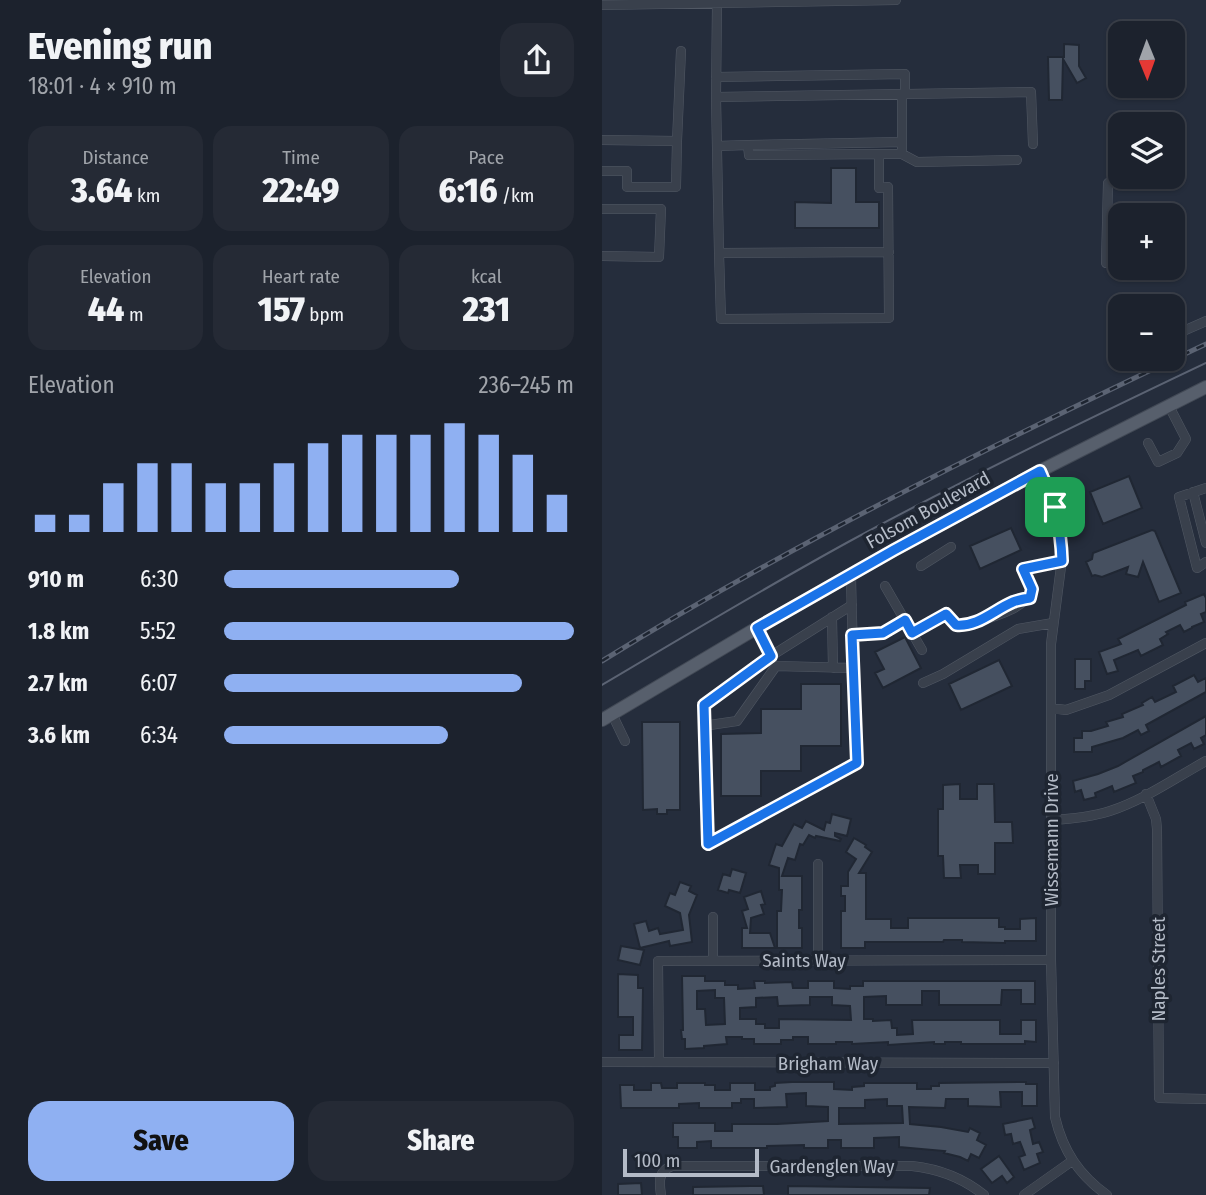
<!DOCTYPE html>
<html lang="en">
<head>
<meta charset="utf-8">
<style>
	:root { --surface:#1c222d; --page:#252a35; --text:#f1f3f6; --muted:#a0a4aa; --line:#3a3f49; --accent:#8fb0f2 }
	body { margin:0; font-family:"Fira Sans Condensed",sans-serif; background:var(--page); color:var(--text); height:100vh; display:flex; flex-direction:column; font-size:26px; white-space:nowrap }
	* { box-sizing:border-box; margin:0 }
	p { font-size:23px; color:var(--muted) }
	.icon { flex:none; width:38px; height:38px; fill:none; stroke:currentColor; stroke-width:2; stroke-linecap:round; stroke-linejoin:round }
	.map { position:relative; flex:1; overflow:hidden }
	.panel { display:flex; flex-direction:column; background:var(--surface); width:602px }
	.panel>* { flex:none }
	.needle { width:46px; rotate:179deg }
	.tools { position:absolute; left:506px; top:21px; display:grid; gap:14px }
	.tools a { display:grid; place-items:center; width:77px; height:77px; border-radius:14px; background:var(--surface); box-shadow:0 2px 5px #0004,0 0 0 2px var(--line); font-size:35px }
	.scale { position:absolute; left:21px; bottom:18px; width:136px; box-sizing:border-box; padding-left:7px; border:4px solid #b4bbc7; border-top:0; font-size:19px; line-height:24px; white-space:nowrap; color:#b4bbc7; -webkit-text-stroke:5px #1e2531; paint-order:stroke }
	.pin { position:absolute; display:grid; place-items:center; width:60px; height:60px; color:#fff; margin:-30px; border-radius:14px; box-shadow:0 4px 10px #0006 }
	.round { display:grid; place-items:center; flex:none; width:74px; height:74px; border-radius:21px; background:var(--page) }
	.overview { display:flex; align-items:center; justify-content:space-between; height:119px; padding:0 28px }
	h1 { font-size:38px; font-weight:800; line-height:52px }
	.figures { display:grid; grid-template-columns:repeat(3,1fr); gap:10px; height:119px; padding:7px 28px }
	.figures div { display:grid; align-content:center; border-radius:18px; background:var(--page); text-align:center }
	.figures b { font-size:35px; font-weight:800 }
	.figures small { font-size:19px; font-weight:400 }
	.figures p { font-size:19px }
	.chart { height:196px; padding:14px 28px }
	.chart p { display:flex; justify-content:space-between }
	.chart svg { width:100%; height:126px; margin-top:7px; stroke:var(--accent); stroke-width:6 }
	.action { display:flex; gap:14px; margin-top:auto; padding:14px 28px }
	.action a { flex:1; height:80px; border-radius:21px; background:var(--accent); color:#111; font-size:28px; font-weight:800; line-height:80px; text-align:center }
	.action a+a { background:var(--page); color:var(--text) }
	ul { padding:0 28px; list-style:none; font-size:23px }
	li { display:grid; grid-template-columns:112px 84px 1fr; align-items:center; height:52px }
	li i { height:18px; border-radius:9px; background:var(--accent) }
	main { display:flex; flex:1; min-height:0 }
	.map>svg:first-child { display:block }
	.building { fill:#465060; stroke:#202733; stroke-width:2; fill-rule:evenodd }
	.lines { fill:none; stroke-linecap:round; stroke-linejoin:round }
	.minor-casing { stroke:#515864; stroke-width:10 }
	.major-casing { stroke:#424955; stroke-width:14 }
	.minor { stroke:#39404c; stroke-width:9 }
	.major { stroke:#575f6c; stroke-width:12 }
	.tram { stroke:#5b6373; stroke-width:2 }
	.rail-casing { stroke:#5b6373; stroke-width:5 }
	.rail { stroke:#1e2531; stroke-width:2.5; stroke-dasharray:8; stroke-linecap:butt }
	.route-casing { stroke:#fff; stroke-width:14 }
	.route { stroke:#1a73e8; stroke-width:9 }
	.labels { text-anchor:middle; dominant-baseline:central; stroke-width:7; stroke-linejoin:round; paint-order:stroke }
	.street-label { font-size:19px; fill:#b4bbc7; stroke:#1e2531 }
</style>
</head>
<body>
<main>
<section class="panel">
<div class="overview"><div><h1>Evening run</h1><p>18:01 · 4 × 910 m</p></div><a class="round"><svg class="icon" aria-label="share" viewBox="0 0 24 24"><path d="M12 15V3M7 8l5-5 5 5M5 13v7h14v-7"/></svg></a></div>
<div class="figures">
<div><p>Distance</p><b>3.64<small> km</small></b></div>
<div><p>Time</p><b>22:49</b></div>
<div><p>Pace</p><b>6:16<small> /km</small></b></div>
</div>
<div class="figures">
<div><p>Elevation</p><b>44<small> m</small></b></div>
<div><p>Heart rate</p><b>157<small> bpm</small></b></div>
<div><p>kcal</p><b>231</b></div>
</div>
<div class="chart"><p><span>Elevation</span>236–245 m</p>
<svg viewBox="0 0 160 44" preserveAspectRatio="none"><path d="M5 44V38M15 44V38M25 44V27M35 44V20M45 44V20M55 44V27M65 44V27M75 44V20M85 44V13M95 44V10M105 44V10M115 44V10M125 44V6M135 44V10M145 44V17M155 44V31"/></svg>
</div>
<ul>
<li><b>910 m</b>6:30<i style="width:67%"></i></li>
<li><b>1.8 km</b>5:52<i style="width:100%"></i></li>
<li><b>2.7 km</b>6:07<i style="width:85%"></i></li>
<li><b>3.6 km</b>6:34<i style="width:64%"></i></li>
</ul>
<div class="action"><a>Save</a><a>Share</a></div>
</section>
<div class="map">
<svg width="604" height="1195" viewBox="0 0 604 1195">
	<rect width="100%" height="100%" fill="#252d3c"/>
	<!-- building -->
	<path class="building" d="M462,44L477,45V66L484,78L475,83L461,59L460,100H447L446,57H462Z
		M229,168H254V202H277V228H193V202L229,203Z
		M527,476L540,508L501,524L488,492Z
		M409,528L419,550L378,569L368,546Z
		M550,530L553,531L579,593L557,602L541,562L536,577L524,574L526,567L500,577L493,575L490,576L484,562L490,559L491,553Z
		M602,594L604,598V612L599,614L602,622L590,627V628L582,632L578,625L564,632L566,634L558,639L561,645L539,656L536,650L512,660L516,671L505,674L497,652L519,644L516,639L584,605L583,602Z
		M303,637L319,668L281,688L273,673L282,669L273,652Z
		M473,659H489V681H483V689H473Z
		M397,660L410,686L359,710L347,684Z
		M592,675L596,682L604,678V692L544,725L547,731L539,735L536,730L521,738L490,747V752H472V738H480V731H489L506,726L504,722L521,717L520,714L541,705L540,703L550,697L553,702L574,692L571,686Z
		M199,684H239V746H199V771H159V796H119V734L159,733V709H199Z
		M604,716V735L599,738L602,744L592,749L589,743L576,750L579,756L559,767L557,762L541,770V772L531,776L534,783L512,792L510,786L493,793L494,797L482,800L479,790L473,792L471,781L496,774L516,766Z
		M40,722H78V810H65V814H55V809L41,810Z
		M358,784V799H375V784H392L393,822H410L411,843H393V874H376V865H358L359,878H342L341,856H336V809H341V785Z
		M230,814L249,819L245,836L233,833V836L239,839L238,841L214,836L213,838L207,835L201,845L198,844L193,860L186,858L180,876H200V910H197V928H200V948H175V911H179L180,890H177V868L167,865L174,844L180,846L192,824L200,828L204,821L222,830L224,822L228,823Z
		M252,838L264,845L263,847L270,852L257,873H264V919H289V928H306V918H397V927H403V929H418V919L434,918V941H403V943L360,942V940H342L341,942H263V948H239V911H243V896H239V886H246V872L254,859L244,852Z
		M130,869L144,873L138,893L127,890L126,893L116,890L121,874L128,876Z
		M78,882L89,886L87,891L95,895L87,915L90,942L68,946L67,941L38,948L32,924L44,921L47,931L56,928L58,934L81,930L78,913L63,906L68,893L73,895Z
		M159,891L163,904L159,905L162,914L149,918L148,933H168L173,948H140V928H145L140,911L146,909L142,897Z
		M19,946L42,950L38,965L16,960Z
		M16,974L36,975V988H41L40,1050H17V1035H31V1017H16Z
		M80,976H103V981H123V985H136V989L153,988L152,981H163V983L190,982L191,988H206V981H232V988L248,989V986H261V981H433V1004H419V990H400L399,1005H337V991H320V1005H284V996L262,997V1019H271V1021L289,1020L290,1028H295V1035L311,1034L310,1020H398V1034H419V1020H434V1042L423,1041V1044H359V1042H343V1044H332V1042L286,1045V1042L250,1044V1042H234V1044H206V1037H191V1040H179V1044H152V1039H140V1037H124L125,1044L102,1046V1048L83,1049V1039H80L79,1030H81ZM113,990V998H122L123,1024L104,1025L103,1009H95V991ZM175,997L176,1006L208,1005V997H230V1005L248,1006L249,1020L177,1019V1028H163V1024H154V1019H138V1008L154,1007V998Z
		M190,1082H232V1089L250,1090V1087L262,1086V1083H315V1089H329V1086H337V1083L424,1082V1084H435V1106H420V1092H398L399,1107L366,1106V1099H344L343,1108L307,1107L308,1124L339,1127L366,1132L368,1128L378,1133L375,1140L384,1145L377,1158L369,1154L366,1161L358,1157L342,1153L343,1151L297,1147V1137L272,1138V1148H239V1140H226V1148H202V1145L165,1146V1148H109V1141L95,1142V1148H76V1137H71V1123H113V1131H130V1124H175L226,1121V1107L204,1106V1093L184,1094L185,1107L152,1108V1099H139V1103H130V1108H97V1103L77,1104V1108H19L18,1085H32V1090H49V1083H59L60,1088H75V1083H103V1085H113V1090H128V1083H153V1090H168V1087L173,1086V1083ZM285,1099V1106H300L301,1123L237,1124V1108H263V1100Z
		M430,1118L433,1128L428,1130L431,1144L437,1142L441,1152L435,1154L438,1163L422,1170L417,1157L423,1155L418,1142L411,1144L409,1134L403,1135L401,1124Z
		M397,1156L412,1177L405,1183L400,1176L390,1183L379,1169Z
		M39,1183L40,1195H16V1184Z
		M149,1186H161L162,1195H91V1187Z
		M186,1186L328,1188L327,1195H186Z"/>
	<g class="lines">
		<defs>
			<path id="minor" d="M115,4L114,97L117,253L287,252
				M0,5L294,0
				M114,77L303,74V94
				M114,97L429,92L431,144
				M0,140L75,141L79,51
				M146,145L300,142
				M115,146L146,145L147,155L277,154
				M300,154L315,162L415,160
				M0,171H25V187H74L75,141
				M0,209H59L57,257L0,256
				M117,253L119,319L287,318L286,187L277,188V154H300V94
				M504,263L506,183
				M570,336L604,321
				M546,443L556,462L575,453L584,439L567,406
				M438,471L453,507L456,520L460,559L449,644V960L453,1117C461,1151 477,1175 505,1195
				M604,488L577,497L595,568L604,562
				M591,492L604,543
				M319,566L349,547
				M249,575C250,637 253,700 255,763L106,844L102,705L169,656L250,605
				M283,586L320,650
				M230,617L231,668
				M155,628L170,659
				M310,633L344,614L354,625L362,626C382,619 424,611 430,589L421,569L460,560
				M250,635L281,633L303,620
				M321,683L341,674L416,629L451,623
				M449,708L464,710L507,695L604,643
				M10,714L23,741
				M101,726L135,721L174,666L252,668
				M544,794L554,819L555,829L557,1098L604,1099
				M449,820C469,819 489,817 508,811C542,800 573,778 604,761
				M111,917V960
				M216,960V864
				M0,1062L452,1063
				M57,1062L56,961L449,960
				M59,1195C57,1182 56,1171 70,1166H310C338,1169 361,1178 382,1195
				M422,1195L470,1161"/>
			<path id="major" d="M0,720L148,632L292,550L438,471L604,387"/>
		</defs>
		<!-- minor casing -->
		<use href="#minor" class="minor-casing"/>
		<!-- major casing -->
		<use href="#major" class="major-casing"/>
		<!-- minor -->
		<use href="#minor" class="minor"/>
		<!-- major -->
		<use href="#major" class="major"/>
		<!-- tram -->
		<path class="tram" d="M0,685C82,636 164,587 248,541C364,478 484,420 604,363"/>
		<defs>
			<path id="rail" d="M0,661C194,541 399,441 604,344"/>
		</defs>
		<!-- rail casing -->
		<use href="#rail" class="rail-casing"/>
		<!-- rail -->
		<use href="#rail" class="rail"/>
	</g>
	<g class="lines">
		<defs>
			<path id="route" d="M438,471C452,502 459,526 460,561L421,569L430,589L428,598C422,599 416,600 411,602C392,610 376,627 354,625L344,614L310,633L303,620L281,633L250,635L255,763L106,844L102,705L169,656L155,628L292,550Z"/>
		</defs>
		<!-- route casing -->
		<use href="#route" class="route-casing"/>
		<!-- route -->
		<use href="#route" class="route"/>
	</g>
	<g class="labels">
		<!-- street labels -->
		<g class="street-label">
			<text transform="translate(326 510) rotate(-29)">Folsom Boulevard</text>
			<text transform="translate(449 840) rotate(-90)">Wissemann Drive</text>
			<text x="202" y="960">Saints Way</text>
			<text transform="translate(556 969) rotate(-90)">Naples Street</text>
			<text x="226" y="1063">Brigham Way</text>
			<text x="230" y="1166">Gardenglen Way</text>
		</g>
	</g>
</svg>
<div class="tools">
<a><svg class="needle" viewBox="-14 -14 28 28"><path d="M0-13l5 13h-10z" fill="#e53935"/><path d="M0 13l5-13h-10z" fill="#a0a4aa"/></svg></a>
<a><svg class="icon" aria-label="layers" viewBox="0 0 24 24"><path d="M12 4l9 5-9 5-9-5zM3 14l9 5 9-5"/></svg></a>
<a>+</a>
<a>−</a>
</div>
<div class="scale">100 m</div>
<div class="pin" style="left:453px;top:507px;background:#1e9e55"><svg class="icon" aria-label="arrive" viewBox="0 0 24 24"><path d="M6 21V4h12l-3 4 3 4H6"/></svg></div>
</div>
</main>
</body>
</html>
